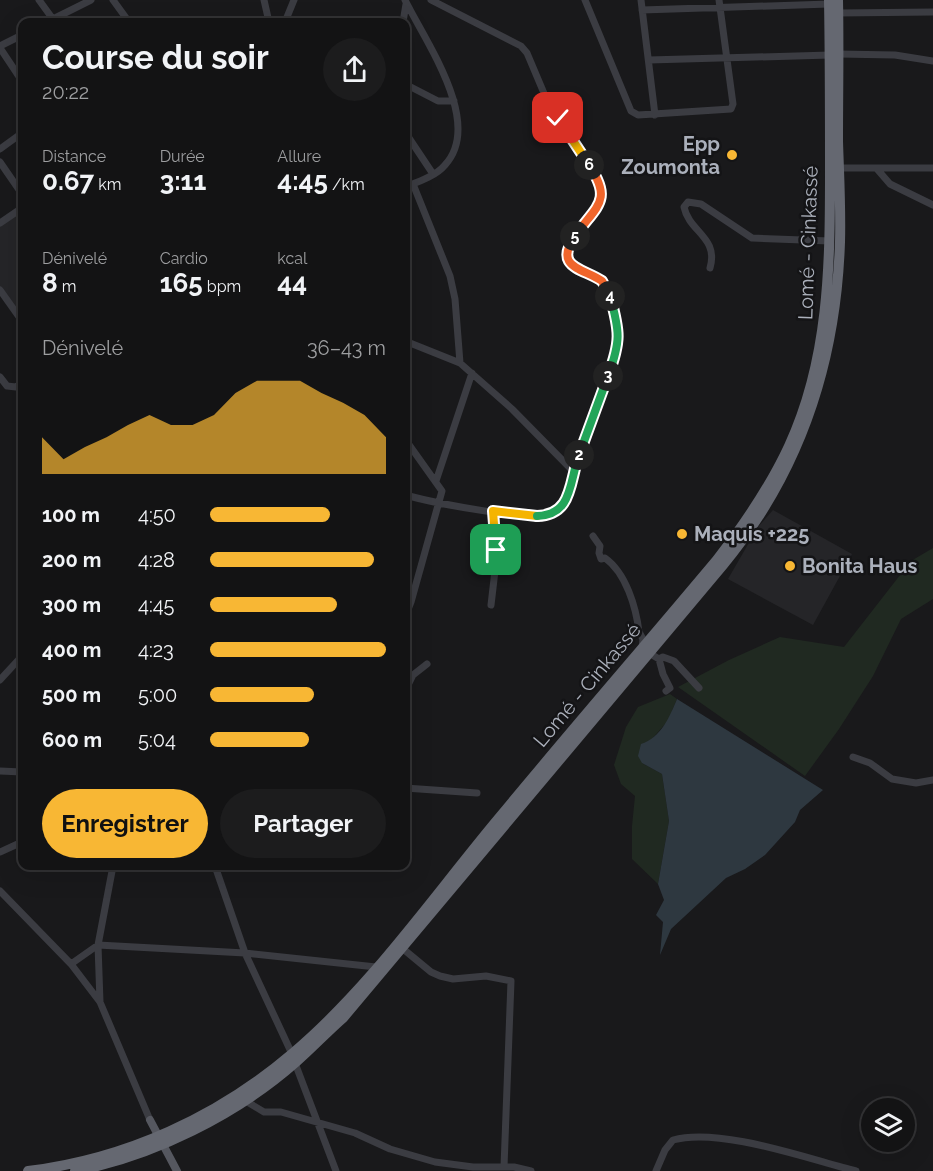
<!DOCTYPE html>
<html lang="fr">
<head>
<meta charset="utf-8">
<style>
	:root { --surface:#131314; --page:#1c1c1d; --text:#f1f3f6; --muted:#9d9ea0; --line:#323234; --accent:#f8b734 }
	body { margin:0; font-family:Raleway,sans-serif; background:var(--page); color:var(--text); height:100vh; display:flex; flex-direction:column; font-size:22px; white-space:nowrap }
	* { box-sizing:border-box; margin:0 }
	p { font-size:20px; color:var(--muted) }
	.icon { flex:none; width:33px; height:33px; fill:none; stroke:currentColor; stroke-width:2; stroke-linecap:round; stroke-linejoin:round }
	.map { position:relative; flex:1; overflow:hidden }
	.sheet { position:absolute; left:18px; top:18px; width:392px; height:852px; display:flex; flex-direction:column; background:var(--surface); border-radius:12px; box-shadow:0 6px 24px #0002,0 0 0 2px var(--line) }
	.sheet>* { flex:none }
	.buttons { position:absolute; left:861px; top:1098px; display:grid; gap:12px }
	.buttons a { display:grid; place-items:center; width:54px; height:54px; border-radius:50%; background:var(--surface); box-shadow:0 6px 24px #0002,0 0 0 2px var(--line); font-size:30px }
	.pin { position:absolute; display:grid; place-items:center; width:51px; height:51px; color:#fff; margin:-26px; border-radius:12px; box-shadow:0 3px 9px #0006 }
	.km { position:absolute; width:30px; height:30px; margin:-15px; border-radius:50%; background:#222; color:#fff; font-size:16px; line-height:30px; text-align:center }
	.round { display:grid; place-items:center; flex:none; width:63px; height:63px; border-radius:32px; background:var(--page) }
	.overview { display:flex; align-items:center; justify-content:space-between; height:102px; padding:0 24px }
	h1 { font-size:33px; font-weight:700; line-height:45px }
	.figures { display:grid; grid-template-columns:repeat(3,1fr); gap:9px; height:102px; padding:6px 24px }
	.figures div { display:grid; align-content:center }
	.figures b { font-size:26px; font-weight:700 }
	.figures small { font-size:16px; font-weight:400 }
	.figures p { font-size:16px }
	.chart { height:168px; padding:12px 24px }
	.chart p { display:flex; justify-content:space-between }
	.chart svg { width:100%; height:108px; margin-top:6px; fill:var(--accent); opacity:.7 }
	.primary-button { display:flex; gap:12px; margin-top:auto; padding:12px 24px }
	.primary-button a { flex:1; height:69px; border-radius:36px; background:var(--accent); color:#111; font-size:24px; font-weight:700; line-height:69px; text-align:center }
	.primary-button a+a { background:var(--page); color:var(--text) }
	ul { padding:0 24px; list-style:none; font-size:20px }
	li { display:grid; grid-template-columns:96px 72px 1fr; align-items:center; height:45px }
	li i { height:15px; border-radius:8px; background:var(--accent) }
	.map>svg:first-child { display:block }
	.built { fill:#252528 }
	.green { fill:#202921 }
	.water { fill:#2e3840 }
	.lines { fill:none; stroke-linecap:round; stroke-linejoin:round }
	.minor { stroke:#3b3c42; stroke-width:7 }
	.major { stroke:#55575f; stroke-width:8 }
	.highway { stroke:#656871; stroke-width:10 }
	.split-1-casing { stroke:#fff; stroke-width:12 }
	.split-2-casing { stroke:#fff; stroke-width:12 }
	.split-3-casing { stroke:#fff; stroke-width:12 }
	.split-4-casing { stroke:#fff; stroke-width:12 }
	.split-5-casing { stroke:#fff; stroke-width:12 }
	.split-6-casing { stroke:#fff; stroke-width:12 }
	.split-7-casing { stroke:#fff; stroke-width:12 }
	.split-1 { stroke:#f5b400; stroke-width:8 }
	.split-2 { stroke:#22a559; stroke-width:8 }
	.split-3 { stroke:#22a559; stroke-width:8 }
	.split-4 { stroke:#22a559; stroke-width:8 }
	.split-5 { stroke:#f0652b; stroke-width:8 }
	.split-6 { stroke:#f0652b; stroke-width:8 }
	.split-7 { stroke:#f5b400; stroke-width:8 }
	.poi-dot { fill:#f8b734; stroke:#141416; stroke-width:2 }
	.labels { text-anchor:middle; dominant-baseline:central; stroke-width:5; stroke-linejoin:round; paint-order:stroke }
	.poi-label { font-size:20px; font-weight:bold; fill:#abb0bb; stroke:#141416; text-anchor:start }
	.street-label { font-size:20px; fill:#abb0bb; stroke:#141416 }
</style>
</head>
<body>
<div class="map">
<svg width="933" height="1171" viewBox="0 0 933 1171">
	<rect width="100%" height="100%" fill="#19191b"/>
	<!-- built -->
	<path class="built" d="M22,208V319L0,289V223Z
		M773,510L852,554L813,625L728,579L758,527Z"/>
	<!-- green -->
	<path class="green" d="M933,548V599L901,619L873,676L839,729L805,776L678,687L729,660L780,637L844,647L911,561Z
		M670,694L677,699L668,721L650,741L642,763L662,774L669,821L658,884L632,859V826L635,796L621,784L614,765L626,727L638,707Z"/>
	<!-- water -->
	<path class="water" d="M677,699L823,790L800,810L795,822L765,855L745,869L726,878L671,929L660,955L663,922L656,915L664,900L658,884L669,821L662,774L642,763L638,756L641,744C661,738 670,716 677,699Z"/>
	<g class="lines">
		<!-- minor -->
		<path class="minor" d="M39,0L55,22
			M113,0L129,22
			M264,0L269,22
			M405,0C425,41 484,123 445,165C436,176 418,182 405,187
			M585,0L631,111L638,115L731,109L733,104L719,0
			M641,0L655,115
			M642,10L829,4
			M838,13L933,12
			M47,22L91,0
			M285,22L294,0
			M403,22L406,4
			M0,46L22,35
			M0,48L22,81
			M838,54L895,55L933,61
			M649,60L830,55
			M405,84L438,101H454
			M405,132L433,174
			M0,149L22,133
			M0,162L22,194
			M839,168H933
			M877,169L890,184L933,205
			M413,184L450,276L455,299L460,363
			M0,223L22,208
			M710,268C719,237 689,232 684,207L688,202L701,204L752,238L830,241
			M0,290L22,321
			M405,341L460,363L512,409L573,471
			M0,377L7,386L16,387L22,383
			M405,439L442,491L411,602L405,617
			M436,481L472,373
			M405,495C431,502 539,525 559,511C569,503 570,485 573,473C583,433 601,394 615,356C621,337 616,295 601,280C590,270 576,274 568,258C567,223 615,214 596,176L546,98L527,53L521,46L431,0
			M593,536L600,546L599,553L601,559L605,558C626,573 636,607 639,632L643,639L642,648
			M491,605L496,562L493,511
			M649,653L659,659L663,674L670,688L666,691
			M659,659L663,657L674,661L699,688
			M0,680L22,656
			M405,691L413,675L427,664
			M853,757L870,763L892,779L916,783L933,780
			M0,771L22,772
			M405,788L477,793
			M0,852L22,842
			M215,866L245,953L292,1054
			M0,891L71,964L100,1002L150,1120
			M402,948L431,972L440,976L453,979L486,976L511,981L504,1167
			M71,964L98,945L245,953L376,967
			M100,1002L98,945L113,866
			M295,1063L336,1171
			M244,1100L264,1112H281L355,1133L390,1149L435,1162L473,1167H514L531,1171
			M656,1171L665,1150L673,1140C720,1127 808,1159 856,1171"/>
		<!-- major -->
		<path class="major" d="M150,1120L177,1171"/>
		<!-- highway -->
		<path class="highway" d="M28,1171C126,1159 218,1117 293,1053C371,987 433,897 499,818C570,732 644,647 716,561C744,525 770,487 789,446C829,360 830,266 830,173C830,115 830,58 829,0
			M75,1171C153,1156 236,1115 296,1062C312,1048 327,1032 343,1018L723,565C801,471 836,362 840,242C841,208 839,175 838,141C838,94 839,47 838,0"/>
	</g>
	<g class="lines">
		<defs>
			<path id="split-1" d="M496,550L493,511L537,516"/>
			<path id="split-2" d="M537,516C573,515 569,482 579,455"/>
			<path id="split-3" d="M579,455L608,376"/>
			<path id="split-4" d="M608,376C621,341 620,332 610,296"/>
			<path id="split-5" d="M575,236C553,268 583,268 602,281L610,296"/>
			<path id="split-6" d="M575,236C597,205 613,201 589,165"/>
			<path id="split-7" d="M558,118L589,165"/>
		</defs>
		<!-- split-1 casing -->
		<use href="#split-1" class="split-1-casing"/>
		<!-- split-2 casing -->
		<use href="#split-2" class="split-2-casing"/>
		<!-- split-3 casing -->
		<use href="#split-3" class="split-3-casing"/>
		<!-- split-4 casing -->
		<use href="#split-4" class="split-4-casing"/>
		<!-- split-5 casing -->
		<use href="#split-5" class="split-5-casing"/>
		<!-- split-6 casing -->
		<use href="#split-6" class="split-6-casing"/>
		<!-- split-7 casing -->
		<use href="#split-7" class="split-7-casing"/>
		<!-- split-1 -->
		<use href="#split-1" class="split-1"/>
		<!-- split-2 -->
		<use href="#split-2" class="split-2"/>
		<!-- split-3 -->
		<use href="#split-3" class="split-3"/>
		<!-- split-4 -->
		<use href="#split-4" class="split-4"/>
		<!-- split-5 -->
		<use href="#split-5" class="split-5"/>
		<!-- split-6 -->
		<use href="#split-6" class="split-6"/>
		<!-- split-7 -->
		<use href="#split-7" class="split-7"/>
	</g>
	<!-- markers -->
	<g class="poi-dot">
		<circle cx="732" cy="155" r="6"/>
		<circle cx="682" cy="534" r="6"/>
		<circle cx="790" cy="566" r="6"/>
	</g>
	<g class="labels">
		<!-- poi labels -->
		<g class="poi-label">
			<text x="720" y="144" text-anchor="end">Epp<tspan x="720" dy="23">Zoumonta</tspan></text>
			<text x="694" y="534">Maquis +225</text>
			<text x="802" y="566">Bonita Haus</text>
		</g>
		<!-- street labels -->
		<g class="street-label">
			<text transform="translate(808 243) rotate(-88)">Lomé - Cinkassé</text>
			<text transform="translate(587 685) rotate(-50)">Lomé - Cinkassé</text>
		</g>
	</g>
</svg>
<div class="buttons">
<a><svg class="icon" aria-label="layers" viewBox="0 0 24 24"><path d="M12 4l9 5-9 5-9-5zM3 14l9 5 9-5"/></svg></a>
</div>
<div class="pin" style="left:496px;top:550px;background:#1e9e55"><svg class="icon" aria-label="arrive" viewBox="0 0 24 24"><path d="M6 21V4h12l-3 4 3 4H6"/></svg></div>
<div class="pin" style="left:558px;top:118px;background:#d93025"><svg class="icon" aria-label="check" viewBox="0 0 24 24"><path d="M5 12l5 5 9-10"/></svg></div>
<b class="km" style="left:579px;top:455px">2</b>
<b class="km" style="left:608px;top:376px">3</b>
<b class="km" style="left:610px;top:296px">4</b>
<b class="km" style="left:575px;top:236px">5</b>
<b class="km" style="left:589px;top:165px">6</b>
<section class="sheet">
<div class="overview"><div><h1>Course du soir</h1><p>20:22</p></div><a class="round"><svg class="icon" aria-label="share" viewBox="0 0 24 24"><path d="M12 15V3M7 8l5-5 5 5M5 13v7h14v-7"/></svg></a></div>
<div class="figures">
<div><p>Distance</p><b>0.67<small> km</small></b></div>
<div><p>Durée</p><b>3:11</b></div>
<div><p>Allure</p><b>4:45<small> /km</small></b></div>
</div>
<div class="figures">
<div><p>Dénivelé</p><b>8<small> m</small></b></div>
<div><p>Cardio</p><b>165<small> bpm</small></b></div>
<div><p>kcal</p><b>44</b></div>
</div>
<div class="chart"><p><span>Dénivelé</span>36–43 m</p>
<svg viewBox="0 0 160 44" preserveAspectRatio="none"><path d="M0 44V29L10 38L20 33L30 29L40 24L50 20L60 24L70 24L80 20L90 11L100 6L110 6L120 6L130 11L140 15L150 20L160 29V44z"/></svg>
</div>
<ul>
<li><b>100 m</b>4:50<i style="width:68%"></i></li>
<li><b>200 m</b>4:28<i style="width:93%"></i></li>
<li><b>300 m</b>4:45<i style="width:72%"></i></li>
<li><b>400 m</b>4:23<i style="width:100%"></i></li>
<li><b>500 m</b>5:00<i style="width:59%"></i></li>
<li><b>600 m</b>5:04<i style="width:56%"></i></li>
</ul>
<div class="primary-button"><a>Enregistrer</a><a>Partager</a></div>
</section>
</div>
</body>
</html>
